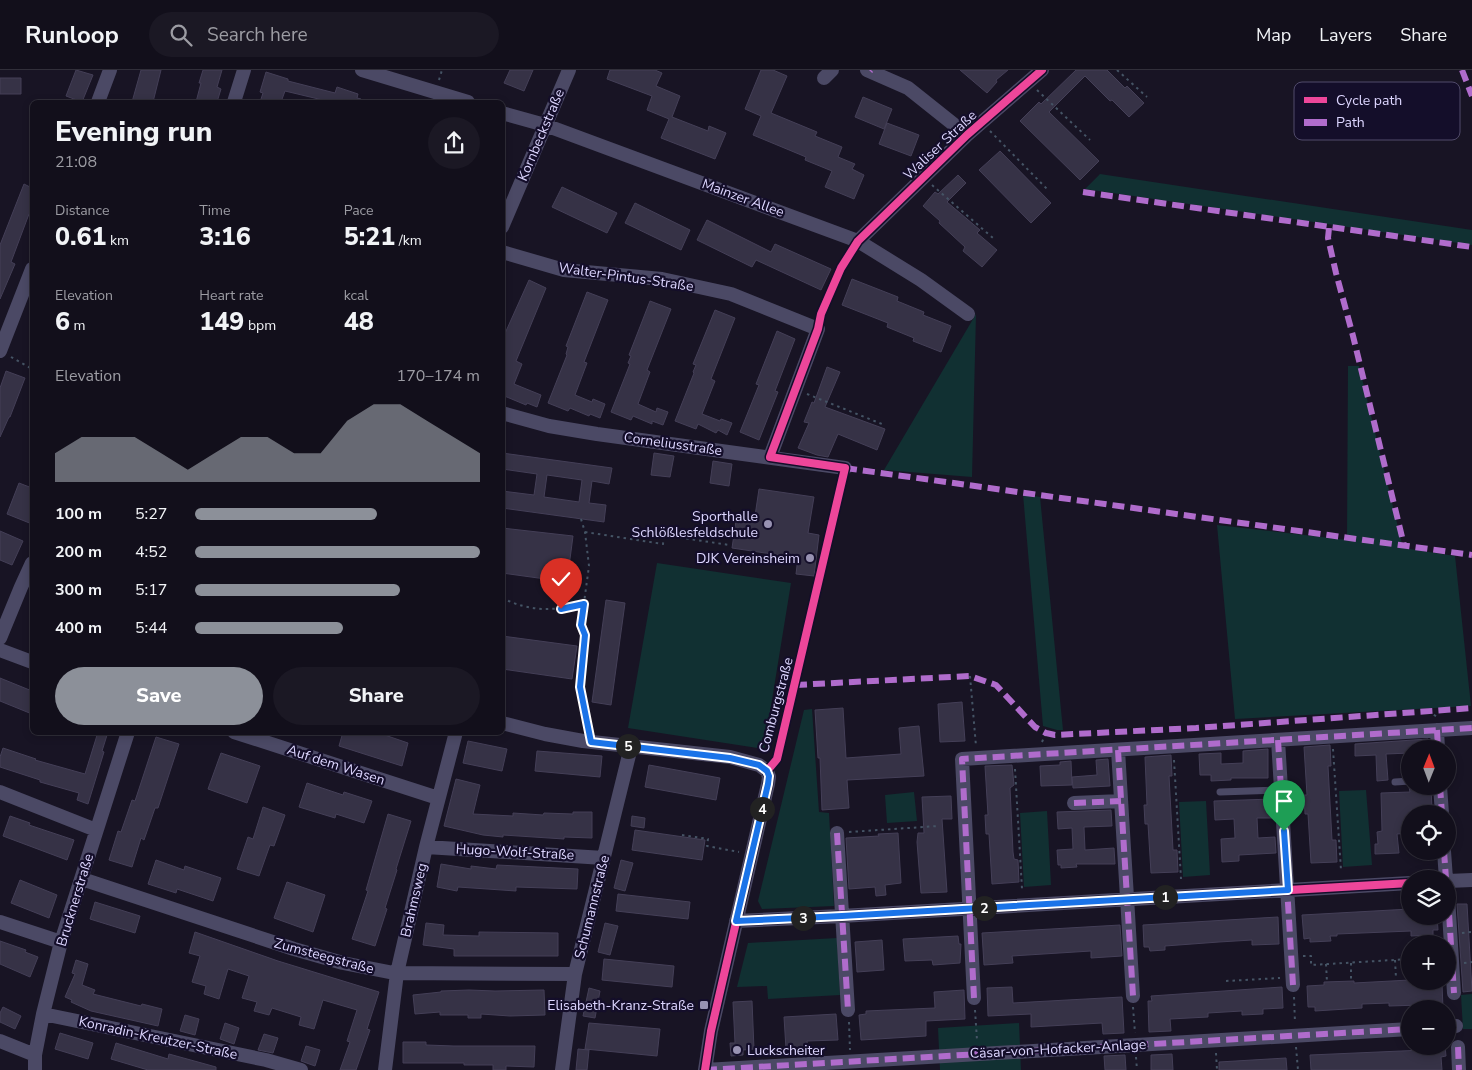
<!DOCTYPE html>
<html lang="en">
<head>
<meta charset="utf-8">
<style>
	:root { --surface:#120f1b; --page:#1b1824; --text:#f1f3f6; --muted:#9c9ca3; --line:#312f3a; --accent:#8c9099 }
	body { margin:0; font-family:"Nunito Sans",sans-serif; background:var(--page); color:var(--text); height:100vh; display:flex; flex-direction:column; font-size:19px; white-space:nowrap }
	* { box-sizing:border-box; margin:0 }
	p { font-size:16px; color:var(--muted) }
	.icon { flex:none; width:28px; height:28px; fill:none; stroke:currentColor; stroke-width:2; stroke-linecap:round; stroke-linejoin:round }
	.map { position:relative; flex:1; overflow:hidden }
	.details { position:absolute; left:30px; top:30px; width:475px; height:635px; display:flex; flex-direction:column; background:var(--surface); border-radius:8px; box-shadow:0 2px 8px #0003,0 0 0 1px var(--line) }
	.details>* { flex:none }
	.needle { width:32px; rotate:1deg }
	.fabs { position:absolute; left:1401px; top:670px; display:grid; gap:10px }
	.fabs a { display:grid; place-items:center; width:55px; height:55px; border-radius:50%; background:var(--surface); box-shadow:0 2px 8px #0003,0 0 0 1px var(--line); font-size:25px }
	.pin { position:absolute; display:grid; place-items:center; width:42px; height:42px; color:#fff; margin:-51px -21px; border-radius:50% 50% 50% 0; rotate:-45deg; box-shadow:0 0 5px #0007 }
	.pin .icon { rotate:45deg }
	.km { position:absolute; width:25px; height:25px; margin:-12px; border-radius:50%; background:#222; color:#fff; font-size:14px; line-height:25px; text-align:center }
	.round { display:grid; place-items:center; flex:none; width:52px; height:52px; border-radius:26px; background:var(--page) }
	.summary { display:flex; align-items:center; justify-content:space-between; height:85px; padding:0 25px }
	h1 { font-size:28px; font-weight:800; line-height:38px }
	.stats { display:grid; grid-template-columns:repeat(3,1fr); gap:8px; height:85px; padding:5px 25px }
	.stats div { display:grid; align-content:center }
	.stats b { font-size:25px; font-weight:800 }
	.stats small { font-size:14px; font-weight:400 }
	.stats p { font-size:14px }
	.chart { height:140px; padding:10px 25px }
	.chart p { display:flex; justify-content:space-between }
	.chart svg { width:100%; height:90px; margin-top:5px; fill:var(--accent); opacity:.7 }
	.action { display:flex; gap:10px; margin-top:auto; padding:10px 25px }
	.action a { flex:1; height:58px; border-radius:30px; background:var(--accent); color:#fff; font-size:20px; font-weight:800; line-height:58px; text-align:center }
	.action a+a { background:var(--page); color:var(--text) }
	ul { padding:0 25px; list-style:none; font-size:16px }
	li { display:grid; grid-template-columns:80px 60px 1fr; align-items:center; height:38px }
	li i { height:12px; border-radius:6px; background:var(--accent) }
	header { display:flex; align-items:center; gap:30px; box-sizing:border-box; height:70px; padding:0 25px; background:var(--surface); border-bottom:1px solid var(--line) }
	header strong { font-size:24px }
	nav { display:flex; gap:28px; margin-inline-start:auto; font-size:18px }
	.search { width:350px; height:45px; background:var(--page); display:flex; align-items:center; gap:12px; box-sizing:border-box; padding:0 18px; border-radius:28px; color:var(--muted); font-size:19px }
	.map>svg:first-child { display:block }
	.green { fill:#113032 }
	.building { fill:#363246; stroke:#443f57; fill-rule:evenodd }
	.lines { fill:none; stroke-linecap:round; stroke-linejoin:round }
	.path { stroke:#455465; stroke-width:2; stroke-dasharray:2.5 4; stroke-linecap:butt }
	.lane { stroke:#4b4965; stroke-width:7 }
	.street { stroke:#4b4965; stroke-width:14 }
	.quiet { stroke:#b06ccc; stroke-width:6; stroke-dasharray:12 6; stroke-linecap:butt }
	.cycleway-casing { stroke:#140e2a; stroke-width:11 }
	.cycleway { stroke:#ed469a; stroke-width:8 }
	.route-casing { stroke:#fff; stroke-width:10 }
	.route { stroke:#1a73e8; stroke-width:6 }
	.poi-dot { fill:#9892b2; stroke:#140e2a; stroke-width:2 }
	.labels { text-anchor:middle; dominant-baseline:central; stroke-width:4.5; stroke-linejoin:round; paint-order:stroke }
	.street-label { font-size:14px; fill:#ddd6ff; stroke:#140e2a }
	.poi-label { font-size:14px; fill:#ddd6ff; stroke:#140e2a; text-anchor:end }
	.key { fill:#140e2a; stroke:#504a6a; stroke-width:1 }
	.key-label { font-size:14px; fill:#ddd6ff }
</style>
</head>
<body>
<header>
<strong>Runloop</strong>
<div class="search"><svg class="icon" aria-label="search" viewBox="0 0 24 24"><circle cx="10" cy="10" r="6"/><path d="M15 15l6 6"/></svg>Search here</div>
<nav><a>Map</a><a>Layers</a><a>Share</a></nav>
</header>
<div class="map">
<svg width="1472" height="1000" viewBox="0 0 1472 1000">
	<rect width="100%" height="100%" fill="#181424"/>
	<!-- green -->
	<path class="green" d="M1100,104L1472,160V175L1085,119Z
		M976,244L972,407L884,400Z
		M1348,296H1359L1403,478L1455,486L1471,636L1235,649L1217,455L1347,470Z
		M1023,424L1040,427L1063,660H1057L1043,656Z
		M657,493L791,513L764,679L628,658Z
		M812,639L819,742L829,743L834,836L762,839L758,831L804,640Z
		M1366,720L1372,795L1343,797L1339,721Z
		M914,722L917,751L887,753L885,725Z
		M1206,731L1210,805L1183,807L1179,732Z
		M1047,741L1051,815L1024,817L1020,743Z
		M837,868L840,925L768,929L767,916L737,917L748,873Z
		M1472,924V959H1463L1461,925Z
		M1019,953L1021,1000H940L938,958Z"/>
	<!-- building -->
	<path class="building" d="M76,0L93,5L82,32L66,26Z
		M141,0H161L153,32H132Z
		M203,0H222L217,17L221,19L217,32H196L201,13H199Z
		M510,0H533L524,21L504,13Z
		M610,0H655L662,3L656,16L680,26L672,47L708,61L709,56L726,63L715,89L661,68L669,49L647,40L652,26L607,9Z
		M761,0H773L787,6L771,43L817,62L815,66L842,77L838,87L855,94L852,99L864,105L854,129L825,117L832,101L805,90L806,87L753,65L761,46L745,39Z
		M960,0H1008L996,10L997,12L987,23Z
		M1076,0H1107L1125,18L1127,16L1144,33L1129,47L1112,30L1110,31L1085,6L1049,42L1099,91L1080,110L1020,51L1039,32L1041,34Z
		M266,2L288,9V11L335,23L337,17L358,24L357,28L361,29L360,32H331L285,21L281,32H260L263,23L260,22Z
		M0,8H21V24H0Z
		M863,27L892,39L884,59L855,47Z
		M887,53L919,65L911,86L879,74Z
		M1000,81L1051,133L1031,153L979,100Z
		M958,105L966,113L947,132L980,160L977,163L997,180L982,197L963,181L965,177L939,153L940,151L923,136L935,122L938,124Z
		M24,114L32,118V139L30,144H29L11,192L15,194L0,229V175Z
		M562,117L617,143L607,163L552,137Z
		M635,133L690,160L681,180L625,153Z
		M707,150L771,182L775,174L831,199L821,220L756,190L752,197L697,170Z
		M852,209L898,227L897,231L924,242L923,245L951,256L941,282L913,271L914,268L887,257L888,253L842,235Z
		M529,210L546,218L516,291L522,294L514,314L541,325L537,337L527,333L526,335L502,325V270Z
		M587,222L608,230L584,292L587,293L575,325L592,332L593,329L605,334L600,348L590,344L589,346L570,338L568,341L548,333L567,285L566,284L568,277L566,276Z
		M650,231L671,239L647,300L650,302L638,334L656,342L657,338L668,342L663,355L652,351V354L633,346L631,350L611,342L630,294L628,293L631,286L629,285Z
		M715,240L735,248L711,309L715,311L702,344L720,351L721,349L732,353L727,365L718,360L716,363L698,354L696,359L675,351L694,303L693,302L696,295L693,294Z
		M777,261L795,269L775,321L778,322L759,370L740,362L759,315L756,314Z
		M827,297L840,302L825,337L885,359L877,380L838,364L828,387L817,385L798,378L809,353L804,352L812,332L814,333Z
		M6,301L25,308L10,347H9L0,367V318Z
		M502,383L612,398L609,414L592,411L589,433L606,435L604,452L502,438V421L534,425L537,404L502,399ZM547,405L582,410L579,432L544,427Z
		M654,383L674,386L670,407L651,405Z
		M713,391L732,394L729,416L710,413Z
		M19,413L32,418V454L7,444Z
		M759,419L814,427L808,463L819,465L814,506L796,504L798,488L732,478L737,444L755,446Z
		M502,458L573,466L567,512L502,503Z
		M0,461L23,471L12,495L0,490Z
		M606,530L625,533L611,635L592,632Z
		M502,566L577,576L572,609L502,599Z
		M0,608L32,621V644L0,631Z
		M962,632L965,671L940,672L938,634Z
		M843,638L846,688L901,684L899,658L919,656L924,706L847,710L849,738L822,740L820,688H818L815,640Z
		M98,662H108L102,681L104,682L88,734L77,730L79,723L40,712V710L0,697V687L3,678L36,689L35,690L85,704Z
		M343,662H376L408,673L402,696L339,676Z
		M156,667L179,674L158,738H155L144,770L141,768L132,797L109,790L118,761L121,762L132,730L135,731Z
		M1428,669V679H1410V683L1386,684L1388,710L1377,711L1376,685L1355,686V674Z
		M468,671L507,679L502,701L463,693Z
		M1330,675L1331,696H1328L1332,770H1336L1337,792L1311,793L1308,744H1305L1304,725H1307L1304,677Z
		M1268,679V708H1231V710L1211,711V705H1200L1199,684L1221,683V694L1243,693V681Z
		M537,681L602,686L600,707L535,701Z
		M221,683L260,696L247,733L208,719Z
		M1171,685L1172,706H1169L1173,780H1177L1178,802L1151,803L1148,754H1145L1144,735H1147L1145,687Z
		M1108,689L1110,716L1073,718L1072,707L1097,705L1096,690Z
		M1071,691L1072,715L1041,716L1040,696L1060,695V692Z
		M649,695L720,708L716,730L645,717Z
		M1012,695L1014,715L1010,718L1013,782L1014,789L1018,790L1019,812L992,814L989,764H986L985,745H988L985,696Z
		M456,709L480,715L473,744L513,746V743L543,745L544,743L573,744V742H592V768L564,767V769L503,765V767L483,765L444,756Z
		M307,713L343,725L344,722L372,731L364,753L336,744L335,748L299,737Z
		M1409,717H1431L1432,739L1411,740L1410,763L1397,764L1399,783L1375,784V774H1378L1377,762L1382,761L1381,723L1410,722Z
		M951,726L952,749H942L947,822L921,823L917,772L918,763H924L922,727Z
		M1273,729L1274,748H1257L1258,768L1275,767L1276,783L1239,785V791L1222,792L1221,769L1235,768L1234,749L1215,750L1214,731Z
		M263,737L285,745L274,776L270,775L259,806L237,799L248,767L253,769Z
		M1111,740L1112,756L1084,757L1085,780L1114,778L1115,794H1076L1077,797L1061,798V795H1058L1057,780L1073,779L1072,758L1058,759L1057,742Z
		M388,744L411,751L396,799L397,800L385,838L387,839L375,876L352,869L368,821L366,820Z
		M10,746L30,753L29,755L74,770L67,790L3,766Z
		M632,746L645,748L644,758L631,756Z
		M635,760L705,770L702,790L632,780Z
		M898,763L901,813L885,815L886,825L876,826L875,817L849,819L846,768L879,766L878,764Z
		M156,790L184,800L185,796L221,808L213,831L177,819L176,823L148,814Z
		M621,790L633,793L625,821L614,818Z
		M441,794L471,799V796L496,799L497,795L578,799L577,819L516,817V821L458,817L457,821L437,817Z
		M20,810L57,825L49,848L11,833Z
		M287,812L325,825L313,862L274,848Z
		M618,824L690,832L688,849L616,841Z
		M95,832L140,846L135,863L90,849Z
		M1457,834H1467L1472,921L1463,922Z
		M1410,839V846H1437L1438,860H1433V865L1411,866V861L1337,864V866H1330L1331,871L1310,872V868L1304,869L1302,845Z
		M1278,847L1279,874L1252,875V870L1219,872L1165,876V880L1150,881L1149,877H1144L1143,855Z
		M426,853L444,855L443,865L479,866V862L558,863V886H454V879L423,875Z
		M605,853L618,856L610,885L598,882Z
		M1120,855L1122,886L1091,888V881L1012,886L1013,893L984,895L982,863Z
		M195,862L278,891L379,922L367,959L370,960L356,1000H340L350,972L347,971L357,940L323,930L314,959L299,955L301,947L272,938L269,945L254,941L257,932L242,928L249,906L228,899L219,929L204,924L206,916L192,912L200,886L189,883Z
		M958,866L959,874H961L960,893L933,895L932,890L905,891L903,869Z
		M882,870L884,900L857,902L855,872Z
		M0,871L26,880L25,882L38,887L30,907L0,894Z
		M604,889L674,896L672,917L602,910Z
		M76,890L88,894L82,915L95,920L93,924L141,936L142,934L162,939L158,956L91,941L71,932L72,930L65,927L75,904L72,903Z
		M1410,910V911H1438V913H1442L1443,939H1421V935L1389,936V933L1362,934V938L1315,941V937H1308L1307,916L1324,915V912L1354,911V913Z
		M1012,917L1013,933L1122,927L1124,963L1103,964L1102,953L1031,957V944L988,946L987,918Z
		M1282,917L1283,938L1263,939V944L1242,945V941L1208,943V947L1170,949L1171,961L1149,962L1148,931H1152L1151,926Z
		M589,918L600,921L595,948L583,946Z
		M469,920L495,921L544,920L545,945L510,946L481,944V948H468V945H440V942L415,944L413,925L441,922V921Z
		M964,920L965,949L926,951V966L861,970L859,945L866,944V941L935,938L934,922Z
		M752,931L754,979L743,980V985L731,986L730,973H735L733,932Z
		M3,937L21,946L15,959L0,952V943Z
		M836,944L838,970L807,971L808,985L790,986L789,979H786L784,947Z
		M185,945L199,949L195,965L180,961Z
		M225,953L239,958L234,974L220,969Z
		M589,953L660,959L657,986L585,979Z
		M60,963L93,973L88,989L55,979Z
		M264,964L278,968L273,983L258,980Z
		M403,972H426V975L454,976H535L534,997L506,996V1000H493V995H464V993H403Z
		M116,973L168,989L169,984L216,997V1000H148L111,989Z
		M306,976L320,980L315,996L301,991Z
		M1424,976H1445L1446,986L1441,987L1442,1000H1311L1310,985L1424,980Z
		M578,979L589,980L587,1000H576Z
		M1172,984L1173,1000H1151V985Z
		M1125,985L1126,1000H1105L1104,986Z
		M1286,988L1287,1000H1219V992Z"/>
	<g class="lines">
		<!-- path -->
		<path class="path" d="M1117,0L1147,27
			M439,10L442,0
			M1037,20L1090,70
			M990,61L1049,121
			M932,115L993,168
			M820,247L841,198L851,181
			M11,287L32,299
			M807,324L882,354
			M581,449L585,462L589,496L581,555L585,565L580,617L588,659
			M585,462L663,474L664,465L729,475
			M821,498L842,410
			M502,528C531,542 552,541 582,534
			M970,606L976,676
			M1428,642L1438,647
			M1042,672L1046,663
			M1333,679L1341,800
			M1174,690L1181,809
			M1015,699L1022,819
			M849,762L938,756
			M682,765L708,769L707,776L739,782
			M1462,863L1472,862
			M1303,886H1311V895L1410,889
			M1395,890L1396,908
			M1351,893V911
			M1464,893L1472,892
			M1326,894L1327,912
			M1226,911L1280,908
			M1294,927L1295,953
			M1133,937L1135,963
			M975,940L977,970
			M849,952L850,980
			M1296,977L1298,1000
			M1216,983L1217,1000
			M1136,987L1137,1000"/>
		<!-- lane -->
		<path class="lane" d="M767,701L777,689L819,508
			M1395,712L1410,711
			M1220,722L1281,720"/>
		<!-- street -->
		<path class="street" d="M362,0L468,32
			M867,0L908,18L967,65
			M824,8L832,0
			M98,32L110,0
			M234,32L244,0
			M502,43L545,55L858,171L921,210L968,244
			M502,157L569,0
			M858,171L967,65L1042,0
			M502,182L564,200L662,209L731,224L818,259L770,387
			M0,281L32,199
			M502,343L549,356L597,364L845,398
			M0,568L21,517L32,493
			M0,580L32,592
			M502,653L545,664L583,671L730,687L759,695L767,701L769,707L768,714L711,961L705,1000
			M1437,660L1438,679
			M234,662L438,728
			M1278,670L1293,915
			M1118,680L1133,926
			M1440,716L1442,744
			M0,722L96,760
			M1074,733L1121,731
			M837,763L848,940
			M426,777L604,788
			M1444,781L1446,809
			M82,809L294,879L343,893L394,903L575,904
			M1448,811L1472,810
			M1448,827L1454,923
			M736,851L841,846L1410,813
			M0,852L61,872
			M974,928L962,689L1472,658
			M43,944L266,990L301,1000
			M1448,957L1456,956
			M0,971L35,985
			M1458,977L1459,1000
			M35,1000V985L43,944L61,872L128,662
			M385,1000L397,903L426,777L456,662
			M562,1000L575,904L631,677
			M705,1000L1410,959"/>
		<!-- quiet -->
		<path class="quiet" d="M1462,0L1472,26
			M870,1L871,0
			M1083,122L1472,177
			M1329,158L1328,168L1336,203L1353,266L1404,475
			M845,398L1472,485
			M795,615L970,606L996,615L1035,657L1046,663L1055,665L1196,658L1472,638
			M1437,660L1438,679
			M1278,670L1293,915
			M1118,680L1133,926
			M1440,716L1442,744
			M1074,733L1121,731
			M837,763L848,940
			M1444,781L1446,809
			M1448,827L1454,923
			M974,928L962,689L1472,658
			M1448,957L1456,956
			M1458,977L1459,1000
			M705,1000L1410,959"/>
		<defs>
			<path id="cycleway" d="M736,851L841,846L1410,813
				M705,1000L711,961L768,714L769,707L767,701L777,689L845,398L770,387L818,259L821,244L841,198L858,171L967,65L1042,0"/>
		</defs>
		<!-- cycleway casing -->
		<use href="#cycleway" class="cycleway-casing"/>
		<!-- cycleway -->
		<use href="#cycleway" class="cycleway"/>
	</g>
	<g class="lines">
		<defs>
			<path id="route" d="M561,539L584,534L581,555L585,565L580,617L591,672L730,688L759,695L767,701L769,706L768,714L736,851L842,846L1288,820L1284,761"/>
		</defs>
		<!-- route casing -->
		<use href="#route" class="route-casing"/>
		<!-- route -->
		<use href="#route" class="route"/>
	</g>
	<!-- markers -->
	<g class="poi-dot">
		<circle cx="768" cy="454" r="5"/>
		<circle cx="810" cy="488" r="5"/>
		<rect x="699" y="930" width="10" height="10" rx="2.5"/>
		<circle cx="737" cy="980" r="5"/>
	</g>
	<g class="labels">
		<!-- street labels -->
		<g class="street-label">
			<text transform="translate(541 65) rotate(-67)">Kornbeckstraße</text>
			<text transform="translate(940 75) rotate(-43)">Waliser Straße</text>
			<text transform="translate(743 128) rotate(20)">Mainzer Allee</text>
			<text transform="translate(626 207) rotate(8)">Walter-Pintus-Straße</text>
			<text transform="translate(673 374) rotate(8)">Corneliusstraße</text>
			<text transform="translate(776 635) rotate(-75)">Comburgstraße</text>
			<text transform="translate(336 695) rotate(18)">Auf dem Wasen</text>
			<text transform="translate(515 782) rotate(3)">Hugo-Wolf-Straße</text>
			<text transform="translate(75 830) rotate(-73)">Brucknerstraße</text>
			<text transform="translate(414 830) rotate(-77)">Brahmsweg</text>
			<text transform="translate(592 837) rotate(-76)">Schumannstraße</text>
			<text transform="translate(324 886) rotate(15)">Zumsteegstraße</text>
			<text transform="translate(158 968) rotate(12)">Konradin-Kreutzer-Straße</text>
			<text transform="translate(1058 979) rotate(-3)">Cäsar-von-Hofacker-Anlage</text>
		</g>
		<!-- poi labels -->
		<g class="poi-label">
			<text x="758" y="446">Sporthalle<tspan x="758" dy="16">Schlößlesfeldschule</tspan></text>
			<text x="800" y="488">DJK Vereinsheim</text>
			<text x="694" y="935">Elisabeth-Kranz-Straße</text>
			<text x="747" y="980" text-anchor="start">Luckscheiter</text>
		</g>
	</g>
	<!-- legend -->
	<rect x="1294" y="12" width="166" height="58" rx="8" class="key"/>
	<rect x="1304" y="27" width="23" height="6" fill="#ed469a"/>
	<rect x="1304" y="49" width="23" height="7" fill="#b06ccc"/>
	<g class="key-label">
		<text x="1336" y="35">Cycle path</text>
		<text x="1336" y="57">Path</text>
	</g>
</svg>
<div class="fabs">
<a><svg class="needle" viewBox="-14 -14 28 28"><path d="M0-13l5 13h-10z" fill="#e53935"/><path d="M0 13l5-13h-10z" fill="#9c9ca3"/></svg></a>
<a><svg class="icon" aria-label="locate" viewBox="0 0 24 24"><circle cx="12" cy="12" r="6"/><path d="M12 2v4M12 18v4M2 12h4M18 12h4"/></svg></a>
<a><svg class="icon" aria-label="layers" viewBox="0 0 24 24"><path d="M12 4l9 5-9 5-9-5zM3 14l9 5 9-5"/></svg></a>
<a>+</a>
<a>−</a>
</div>
<div class="pin" style="left:1284px;top:761px;background:#1e9e55"><svg class="icon" aria-label="arrive" viewBox="0 0 24 24"><path d="M6 21V4h12l-3 4 3 4H6"/></svg></div>
<div class="pin" style="left:561px;top:539px;background:#d93025"><svg class="icon" aria-label="check" viewBox="0 0 24 24"><path d="M5 12l5 5 9-10"/></svg></div>
<b class="km" style="left:1165px;top:827px">1</b>
<b class="km" style="left:984px;top:838px">2</b>
<b class="km" style="left:803px;top:848px">3</b>
<b class="km" style="left:762px;top:739px">4</b>
<b class="km" style="left:628px;top:676px">5</b>
<section class="details">
<div class="summary"><div><h1>Evening run</h1><p>21:08</p></div><a class="round"><svg class="icon" aria-label="share" viewBox="0 0 24 24"><path d="M12 15V3M7 8l5-5 5 5M5 13v7h14v-7"/></svg></a></div>
<div class="stats">
<div><p>Distance</p><b>0.61<small> km</small></b></div>
<div><p>Time</p><b>3:16</b></div>
<div><p>Pace</p><b>5:21<small> /km</small></b></div>
</div>
<div class="stats">
<div><p>Elevation</p><b>6<small> m</small></b></div>
<div><p>Heart rate</p><b>149<small> bpm</small></b></div>
<div><p>kcal</p><b>48</b></div>
</div>
<div class="chart"><p><span>Elevation</span>170–174 m</p>
<svg viewBox="0 0 160 44" preserveAspectRatio="none"><path d="M0 44V30L10 22L20 22L30 22L40 30L50 38L60 30L70 22L80 22L90 30L100 30L110 14L120 6L130 6L140 14L150 22L160 30V44z"/></svg>
</div>
<ul>
<li><b>100 m</b>5:27<i style="width:64%"></i></li>
<li><b>200 m</b>4:52<i style="width:100%"></i></li>
<li><b>300 m</b>5:17<i style="width:72%"></i></li>
<li><b>400 m</b>5:44<i style="width:52%"></i></li>
</ul>
<div class="action"><a>Save</a><a>Share</a></div>
</section>
</div>
</body>
</html>
